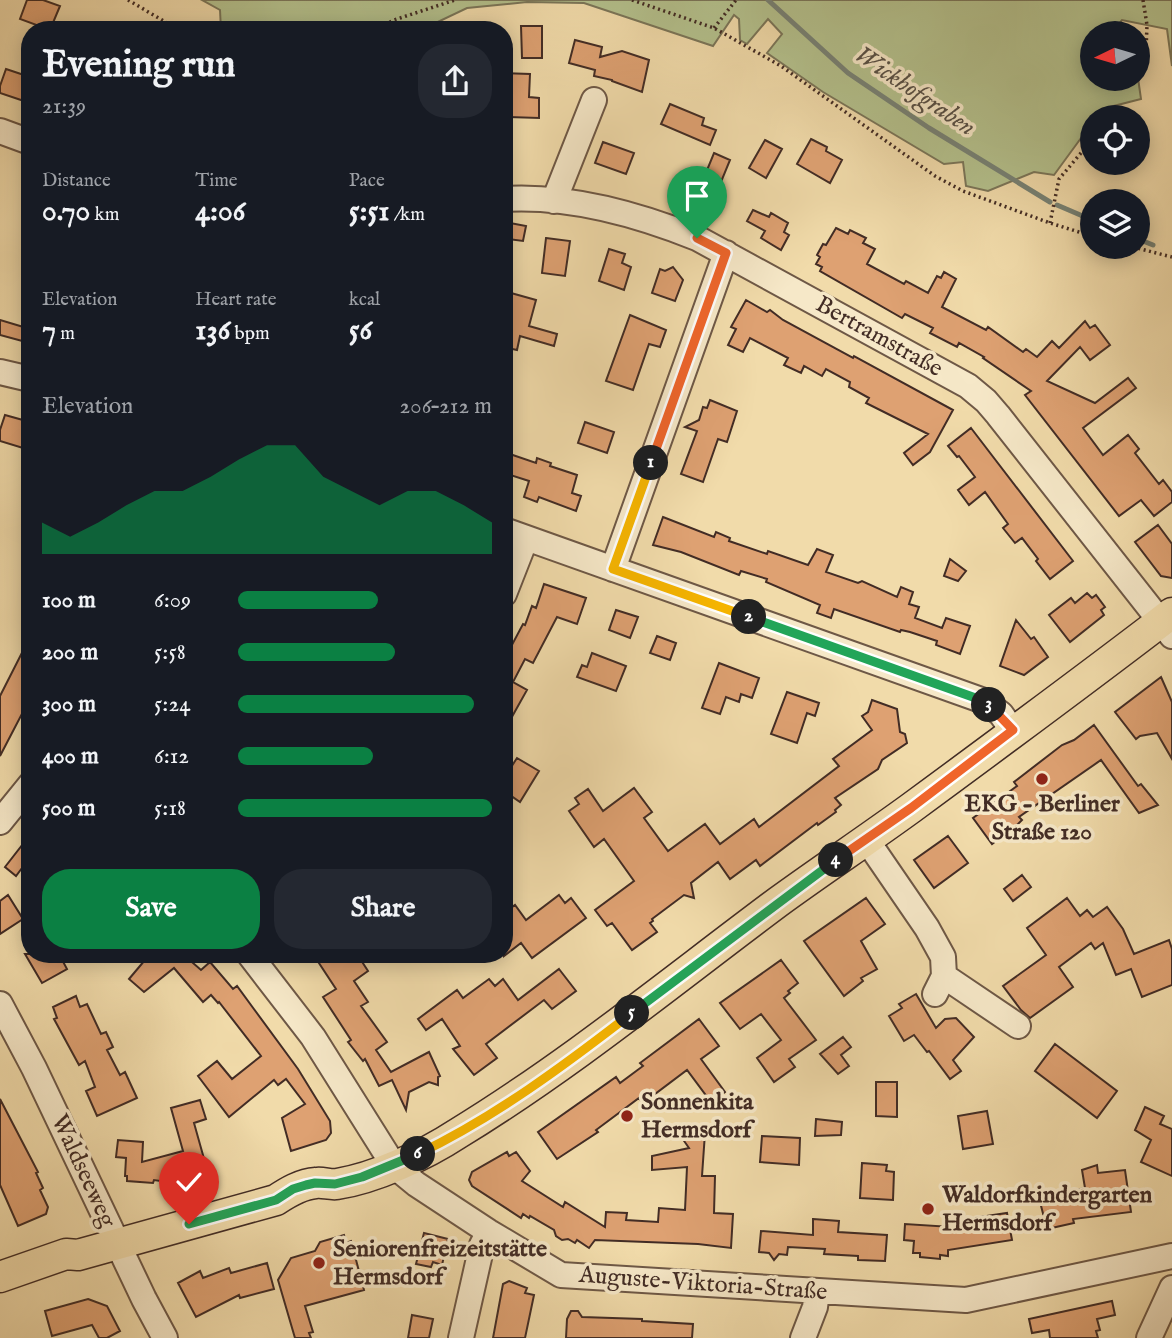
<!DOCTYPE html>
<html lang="en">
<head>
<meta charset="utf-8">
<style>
	:root { --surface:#171b24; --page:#242831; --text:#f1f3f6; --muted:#9ea1a6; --accent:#0b8043 }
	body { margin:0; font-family:"IM FELL English",serif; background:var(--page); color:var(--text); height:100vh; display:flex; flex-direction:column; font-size:26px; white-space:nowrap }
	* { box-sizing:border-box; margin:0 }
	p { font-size:23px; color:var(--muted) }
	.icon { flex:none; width:38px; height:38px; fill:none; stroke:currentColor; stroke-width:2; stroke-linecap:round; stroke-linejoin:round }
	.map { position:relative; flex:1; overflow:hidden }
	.details { position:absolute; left:21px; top:21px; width:492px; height:942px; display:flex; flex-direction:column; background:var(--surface); border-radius:28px; box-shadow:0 4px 18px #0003 }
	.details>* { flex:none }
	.needle { width:46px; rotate:265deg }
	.controls { position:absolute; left:1080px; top:21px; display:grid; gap:14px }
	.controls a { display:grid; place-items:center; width:70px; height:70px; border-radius:50%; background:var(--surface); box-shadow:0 4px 18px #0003; font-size:35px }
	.pin { position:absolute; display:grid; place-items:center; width:60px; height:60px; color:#fff; margin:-72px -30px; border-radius:50% 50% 50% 0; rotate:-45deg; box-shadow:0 0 7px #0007 }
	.pin .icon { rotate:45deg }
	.km { position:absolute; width:35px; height:35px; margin:-18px; border-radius:50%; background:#222; color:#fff; font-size:19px; line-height:35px; text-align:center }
	.round { display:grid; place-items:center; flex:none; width:74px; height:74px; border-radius:28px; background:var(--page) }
	.headline { display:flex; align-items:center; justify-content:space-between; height:119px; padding:0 21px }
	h1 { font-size:38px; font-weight:700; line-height:52px }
	.figures { display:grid; grid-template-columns:repeat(3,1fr); gap:10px; height:119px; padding:7px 21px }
	.figures div { display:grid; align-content:center }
	.figures b { font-size:30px; font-weight:700 }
	.figures small { font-size:19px; font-weight:400 }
	.figures p { font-size:19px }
	.chart { height:196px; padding:14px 21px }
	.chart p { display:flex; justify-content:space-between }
	.chart svg { width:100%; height:126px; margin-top:7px; fill:var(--accent); opacity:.7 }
	.action { display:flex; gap:14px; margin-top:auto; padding:14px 21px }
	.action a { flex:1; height:80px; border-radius:28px; background:var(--accent); color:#fff; font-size:28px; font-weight:700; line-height:80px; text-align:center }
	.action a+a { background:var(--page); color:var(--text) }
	ul { padding:0 21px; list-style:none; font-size:23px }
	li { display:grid; grid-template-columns:112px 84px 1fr; align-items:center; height:52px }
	li i { height:18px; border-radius:9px; background:var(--accent) }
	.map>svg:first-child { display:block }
	.green { fill:#b4c18d; stroke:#7b7659; stroke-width:2 }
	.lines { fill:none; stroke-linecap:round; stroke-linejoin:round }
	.stream { stroke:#778275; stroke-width:5 }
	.building { fill:#dea172; stroke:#422c25; stroke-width:2 }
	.minor-casing { stroke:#6e5846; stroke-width:28 }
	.major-casing { stroke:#422c25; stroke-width:33 }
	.path { stroke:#422c25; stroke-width:3.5; stroke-dasharray:2 3.5; stroke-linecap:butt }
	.minor { stroke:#f6e8c8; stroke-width:24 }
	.major { stroke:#f1dbaa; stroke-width:30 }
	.split-1-casing { stroke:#fff; stroke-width:14 }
	.split-2-casing { stroke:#fff; stroke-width:14 }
	.split-3-casing { stroke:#fff; stroke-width:14 }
	.split-4-casing { stroke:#fff; stroke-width:14 }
	.split-5-casing { stroke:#fff; stroke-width:14 }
	.split-6-casing { stroke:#fff; stroke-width:14 }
	.split-7-casing { stroke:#fff; stroke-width:14 }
	.split-1 { stroke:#f0652b; stroke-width:9 }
	.split-2 { stroke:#f5b400; stroke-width:9 }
	.split-3 { stroke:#22a559; stroke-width:9 }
	.split-4 { stroke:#f0652b; stroke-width:9 }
	.split-5 { stroke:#22a559; stroke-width:9 }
	.split-6 { stroke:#f5b400; stroke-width:9 }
	.split-7 { stroke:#22a559; stroke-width:9 }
	.poi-dot { fill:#8f2418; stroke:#f6e8c8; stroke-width:2.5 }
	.labels { text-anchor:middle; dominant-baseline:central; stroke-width:7; stroke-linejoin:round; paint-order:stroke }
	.street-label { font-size:24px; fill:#422c25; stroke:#f6e8c8 }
	.poi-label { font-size:24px; font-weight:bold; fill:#422c25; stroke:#f6e8c8; text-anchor:start }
	.water-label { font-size:26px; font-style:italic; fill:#585046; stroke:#f6e8c8 }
</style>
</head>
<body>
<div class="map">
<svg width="1172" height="1338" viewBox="0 0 1172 1338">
	<rect width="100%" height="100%" fill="#f1dbaa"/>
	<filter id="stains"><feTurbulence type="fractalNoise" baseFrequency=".00286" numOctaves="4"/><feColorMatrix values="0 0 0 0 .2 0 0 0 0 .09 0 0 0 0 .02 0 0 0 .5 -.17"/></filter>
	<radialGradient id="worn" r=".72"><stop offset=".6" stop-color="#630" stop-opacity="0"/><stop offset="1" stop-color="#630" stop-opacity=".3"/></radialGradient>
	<!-- green -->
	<path class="green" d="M202,0H1172V66L1167,29L1122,20L1111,33H1092V56L1090,58L1092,59V79L1138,78L1141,99L1102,109L1096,117H1092V123L1054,175L1034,172L988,191L966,186L963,162L944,164L823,92L767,53L782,34L768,19L747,44L740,40L739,19L734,15L713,46L584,3L527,2L467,8L421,30H221L220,10Z"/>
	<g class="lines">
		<!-- stream -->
		<path class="stream" d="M768,0L848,73L929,128L1050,202
			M1057,205L1092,220
			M1138,239L1153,245"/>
	</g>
	<!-- building -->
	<path class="building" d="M27,0H43L60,6L50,30L20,19Z
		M521,26H542V58H522Z
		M575,40L602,47L600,57L622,51L649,60L642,92L612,81V80L594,76L595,70L569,63Z
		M6,69L30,77V103L0,93V86Z
		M504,73L530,74L529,97L539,98V118L504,117Z
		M670,104L704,118L702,125L716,130L710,145L661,124Z
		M811,139L827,147L826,151L842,160L830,183L797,164Z
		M765,140L782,149L766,178L749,168Z
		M603,142L634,153L626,174L595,163Z
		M714,153L730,160L721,182L705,175Z
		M753,210L769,217L771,213L788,223L784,232L789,235L781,250L761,238L765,231L747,221Z
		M510,223L526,226L523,241L508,239Z
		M836,228L848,234L850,230L866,238L863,243L875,249L867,264L904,284L906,281L928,293L937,276L941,278L944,272L956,279L942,307L986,330L988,327L1023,352L1026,349L1037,357L1052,341L1059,348L1085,321L1090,328L1095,325L1110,345L1090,360L1080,347L1047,381L1095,403L1128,378L1136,388L1083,428L1103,455L1128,435L1139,449L1135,453L1159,484L1163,480L1172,492V502L1154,516L1141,500L1119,516L1025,395L1031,391L983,358L984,357L959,343L957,347L930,333L933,328L905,314L902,318L820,271L822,267L816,264L820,257L817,255L823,244L826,245Z
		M546,238L570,241L565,276L542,273Z
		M609,249L625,254L622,263L631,267L624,290L599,281Z
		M673,267L683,280L675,301L652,293L660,269L665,271Z
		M511,293L536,300L529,326L557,334L554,346L520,336L517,350L504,347V316Z
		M746,300L767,312L770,310L783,320L853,358L854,356L953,410L930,452L913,465L904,453L928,434L866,403L869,398L849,387L850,382L826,369L822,376L804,366L801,373L784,365L788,358L750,338L743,352L728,345L736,329L731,327Z
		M630,315L666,330L660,347L649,344L633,390L606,381Z
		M0,320L30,329L26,342L0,335Z
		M710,400L737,411L727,442L718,439L703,482L681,474L697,431L685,427L699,420L703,407L707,408Z
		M5,415L30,422L23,448L0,441V430Z
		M585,422L614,432L607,453L578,443Z
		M971,428L1073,561L1050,579L1036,561L1038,559L1022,538L1015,543L1003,528L1008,524L985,492L969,505L958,490L975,477L959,456L957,457L948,446Z
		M504,452L536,463L537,458L551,463L550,466L577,475L572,493L581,496L576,511L539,497L537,502L524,497L529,481L504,473Z
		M663,517L714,537L716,532L730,538L729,541L767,554L768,551L808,565L817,549L833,555L826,572L858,583L862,581L897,597L901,587L913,592L909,604L919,607L915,618L942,628L946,618L970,626L960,654L936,645L937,641L910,632L901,630L900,632L834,609L831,618L817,613L820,605L766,582L767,579L741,571L739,575L681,552L653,545Z
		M1158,525L1172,544V578L1161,576L1135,542Z
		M950,559L966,571L958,581L944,576Z
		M544,584L586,598L577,624L557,617L533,663L525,659L513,682L527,690L504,731V660L523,624L525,625L532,606L536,608Z
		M1087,593L1092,598L1096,595L1105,607L1101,610L1104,615L1070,642L1049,615L1071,598L1075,603Z
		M616,610L638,617L630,638L609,630Z
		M1016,620L1031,639L1034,637L1048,657L1024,675L1000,666Z
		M657,636L676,643L670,660L650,653Z
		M30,637V708L26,706L0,756V696Z
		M592,653L626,666L616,691L577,677L582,665L587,667Z
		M719,663L759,678L752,698L741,694L739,702L726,697L720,714L702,708Z
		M1161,677L1172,702V759L1157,733L1140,736L1136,739L1115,712Z
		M787,692L819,703L815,716L807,713L797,743L771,734Z
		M872,700L897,709L900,732L905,734L907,743L882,760L878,769L835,798L841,805L835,810L836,812L818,825L817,823L760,866L756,860L730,879L718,862L691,883L694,898L684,895L652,919L653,921L650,923L657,932L632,950L612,923L607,926L595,910L634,881L604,839L594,847L569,811L579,804L575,798L588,789L603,811L634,788L652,812L644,818L668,851L705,824L720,844L754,819L759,827L839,766L833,759L872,730L862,716L868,712Z
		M1094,725L1138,786L1141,784L1158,805L1139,813L1101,760L1019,817L1022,820L1018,824L992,844L973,818L1017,786L1014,782L1062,745L1074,740Z
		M517,758L539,771L520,802L504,791V778Z
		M30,835V873L22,868L16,876L5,867Z
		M948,836L968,863L934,888L914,860Z
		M1022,875L1031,887L1013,901L1004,889Z
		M8,895L23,919L0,934V901Z
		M559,895L565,903L571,898L586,918L532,958L521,943L504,956V913L515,905L526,920Z
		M866,898L885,924L861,941L877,969L861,978L863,981L844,996L804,941Z
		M1067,898L1080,916L1087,910L1093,917L1107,907L1123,929L1134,954L1169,940L1172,949V985L1142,997L1131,969L1116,975L1103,943L1095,949L1091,943L1059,967L1073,987L1030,1018L1021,1010L1003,986L1046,955L1027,928Z
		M25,954H59L67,969L42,983Z
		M150,954H187L185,956L201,970L210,962L233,989L237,986L298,1069L330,1121L331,1133L326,1140L291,1151L282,1118L305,1104L286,1079L278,1085L274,1080L229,1117L198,1076L217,1061L232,1079L261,1056L219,1002L218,1003L211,995L203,1002L174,968L144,992L129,979Z
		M313,954H357L368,971L354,981L368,1002L361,1006L387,1042L376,1050L391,1072L429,1052L440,1076L438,1077V1085L429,1082L409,1092L406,1110L392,1080L379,1086L365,1059L363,1061L348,1042L351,1040L323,997L336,989Z
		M781,960L798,983L788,991L790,993L784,998L816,1040L789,1059L795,1067L774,1082L757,1058L781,1040L761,1014L740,1029L720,1003Z
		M559,969L576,991L552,1009L544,1000L486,1044L497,1058L474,1075L453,1049L460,1046L442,1019L426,1030L418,1019L457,990L463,998L489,979L495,986L503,979L518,1000Z
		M916,994L936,1028L945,1019L956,1018L974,1037L953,1060L961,1071L950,1079L929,1051L927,1052L914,1035L904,1041L889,1016L902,1008L899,1004Z
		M76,996L80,1007L87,1004L101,1034L106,1032L113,1047L107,1050L120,1075L125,1072L137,1098L97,1116L86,1091L95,1087L85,1061L79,1065L54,1019L57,1018L53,1007Z
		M699,1019L719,1046L701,1059L725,1092L711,1102L687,1070L643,1103L639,1098L596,1130L598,1132L557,1159L538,1132L616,1077L620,1083L643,1066L640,1063Z
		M843,1037L851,1047L841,1055L849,1066L838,1074L820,1054Z
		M1055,1044L1117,1091L1097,1118L1035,1071Z
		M876,1082H897V1117L876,1116Z
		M0,1099L38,1172L36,1173L43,1188L40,1190L48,1207L46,1214L18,1226L0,1185Z
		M200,1100L206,1119L194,1123L208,1173L174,1183L154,1180L153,1183L127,1181V1176H125L126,1158L116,1157L118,1140L143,1142L142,1162L183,1151L171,1108Z
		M1145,1107L1164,1116L1160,1124L1172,1129V1176L1141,1162L1151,1140L1135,1130Z
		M987,1111L993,1144L963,1149L958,1116Z
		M816,1119L842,1122L841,1135L815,1136Z
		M705,1133L702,1176H715L714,1213L733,1214L731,1248L698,1244L595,1240L589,1248L577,1240L575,1243L568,1239L562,1240L556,1236L554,1230L530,1216L529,1218L523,1214L521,1218L472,1186L469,1180L472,1172L507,1152L509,1156L516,1152L530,1171L522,1181L563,1207L565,1202L605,1227L606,1212L627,1213L626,1220L658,1222L659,1208L685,1210L687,1167L652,1170V1156L689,1148L682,1138Z
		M762,1136L800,1138L799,1165L760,1162Z
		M862,1163L887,1165L886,1171L894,1172L893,1200L860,1198Z
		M1097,1165L1098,1173L1125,1170L1131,1212L1073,1219L1074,1223L1047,1229L1039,1198L1085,1188L1082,1170Z
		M1007,1213L1012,1240L948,1250V1256L940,1255V1259L920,1257V1253H913L914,1241L904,1240L905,1224L967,1228L966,1219Z
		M813,1219L839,1221L838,1232L887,1235L885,1261L858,1260V1256L824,1254L825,1249L788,1247L787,1255L779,1254L774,1260L769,1253L759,1252L761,1231L813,1235Z
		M424,1233L448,1239L442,1265L433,1262L431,1267L416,1264Z
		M344,1235L346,1243L351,1241L364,1290L305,1306L313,1332L309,1333L311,1338H295L278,1280L291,1258L315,1251L320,1242Z
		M267,1263L274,1289L240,1298L239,1295L196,1317L178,1283L200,1271L203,1278L229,1268L231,1273Z
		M509,1281L527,1288L525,1293L534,1295L525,1338H493L503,1284Z
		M88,1299L107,1306L120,1331L107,1338H99L92,1325L52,1336L45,1311Z
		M1112,1301L1115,1315L1097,1319L1100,1330L1096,1331L1098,1338H1050L1049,1330L1032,1333L1029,1319Z
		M571,1311H578L582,1317L642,1319V1321L693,1324L692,1338H566L567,1319Z
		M412,1315L433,1319L429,1338H408Z"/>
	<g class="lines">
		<defs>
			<path id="minor" d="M0,131L30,142
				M504,199C569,195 637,214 697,238L968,386L986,401L998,415L1172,636
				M554,201L594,100
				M0,372L30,379
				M504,530L984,701L1001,714L1013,731
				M613,569L726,253
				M504,594L526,538
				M0,822L30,785
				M866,839L927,928L943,957L944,976L935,994
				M249,954L313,1037L394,1166L416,1184L489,1232L561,1275L966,1300L1172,1256
				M944,976L1018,1026
				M0,1004L34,1068L144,1299L165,1338
				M461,1338L482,1245L489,1232
				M803,1338L815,1307L817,1292
				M1149,1338L1172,1288"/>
			<path id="major" d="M0,1277L66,1254L78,1255L276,1200C288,1192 301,1184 316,1183C323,1182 330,1185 337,1184C375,1178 425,1155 457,1134C570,1065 672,981 778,902C822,870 867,840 911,808C998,744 1086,679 1172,613"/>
		</defs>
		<!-- minor casing -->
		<use href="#minor" class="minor-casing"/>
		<!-- major casing -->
		<use href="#major" class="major-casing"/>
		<!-- path -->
		<path class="path" d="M128,0L179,30
			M632,0L714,28L781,66L935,176L963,191L1050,223L1092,236
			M1143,0L1147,25L1146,51
			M714,28L736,0
			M375,30L394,20L455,0
			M1050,223L1059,179L1092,140
			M1133,247L1172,257"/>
		<!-- minor -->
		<use href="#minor" class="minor"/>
		<!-- major -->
		<use href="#major" class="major"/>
	</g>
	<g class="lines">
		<defs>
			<path id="split-1" d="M651,463L726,253L697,238"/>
			<path id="split-2" d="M651,463L613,569L749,617"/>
			<path id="split-3" d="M749,617L984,701L989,705"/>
			<path id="split-4" d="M836,860L911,808L1013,730L989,705"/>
			<path id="split-5" d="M632,1013L836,860"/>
			<path id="split-6" d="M418,1154C495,1117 565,1065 632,1013"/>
			<path id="split-7" d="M189,1224L276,1200L293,1189L306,1185L315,1183L335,1184L362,1177L418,1154"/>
		</defs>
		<!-- split-1 casing -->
		<use href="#split-1" class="split-1-casing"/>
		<!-- split-2 casing -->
		<use href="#split-2" class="split-2-casing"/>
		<!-- split-3 casing -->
		<use href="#split-3" class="split-3-casing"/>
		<!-- split-4 casing -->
		<use href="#split-4" class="split-4-casing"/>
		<!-- split-5 casing -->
		<use href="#split-5" class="split-5-casing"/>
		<!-- split-6 casing -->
		<use href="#split-6" class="split-6-casing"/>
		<!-- split-7 casing -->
		<use href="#split-7" class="split-7-casing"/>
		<!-- split-1 -->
		<use href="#split-1" class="split-1"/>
		<!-- split-2 -->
		<use href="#split-2" class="split-2"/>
		<!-- split-3 -->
		<use href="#split-3" class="split-3"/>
		<!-- split-4 -->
		<use href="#split-4" class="split-4"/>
		<!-- split-5 -->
		<use href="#split-5" class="split-5"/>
		<!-- split-6 -->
		<use href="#split-6" class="split-6"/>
		<!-- split-7 -->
		<use href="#split-7" class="split-7"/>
	</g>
	<!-- markers -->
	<g class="poi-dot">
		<circle cx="1042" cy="779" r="7"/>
		<circle cx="627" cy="1116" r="7"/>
		<circle cx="928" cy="1209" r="7"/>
		<circle cx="319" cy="1263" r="7"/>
	</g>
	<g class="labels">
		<!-- street labels -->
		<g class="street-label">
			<text transform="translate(879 337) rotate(29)">Bertramstraße</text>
			<text transform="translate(83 1171) rotate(65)">Waldseeweg</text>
			<text transform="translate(703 1284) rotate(4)">Auguste-Viktoria-Straße</text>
		</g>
		<!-- poi labels -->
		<g class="poi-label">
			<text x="1042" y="804" text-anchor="middle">EKG - Berliner<tspan x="1042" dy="28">Straße 120</tspan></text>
			<text x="641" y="1102">Sonnenkita<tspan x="641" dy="28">Hermsdorf</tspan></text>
			<text x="942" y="1195">Waldorfkindergarten<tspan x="942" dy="28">Hermsdorf</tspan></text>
			<text x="333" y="1249">Seniorenfreizeitstätte<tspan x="333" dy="28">Hermsdorf</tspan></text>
		</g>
		<!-- water labels -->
		<g class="water-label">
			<text transform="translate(915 91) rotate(34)">Wickhofgraben</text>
		</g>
	</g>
	<rect width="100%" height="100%" filter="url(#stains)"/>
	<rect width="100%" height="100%" fill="url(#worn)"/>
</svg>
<div class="controls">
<a><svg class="needle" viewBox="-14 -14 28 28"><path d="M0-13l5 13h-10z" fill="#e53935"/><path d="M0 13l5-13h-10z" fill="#9ea1a6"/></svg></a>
<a><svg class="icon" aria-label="locate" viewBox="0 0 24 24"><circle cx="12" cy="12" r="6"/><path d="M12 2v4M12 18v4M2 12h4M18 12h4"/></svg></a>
<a><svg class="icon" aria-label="layers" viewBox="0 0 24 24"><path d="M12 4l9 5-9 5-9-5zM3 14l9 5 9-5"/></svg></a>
</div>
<div class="pin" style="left:697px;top:238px;background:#1e9e55"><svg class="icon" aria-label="arrive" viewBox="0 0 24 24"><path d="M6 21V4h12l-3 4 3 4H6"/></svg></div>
<div class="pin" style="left:189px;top:1224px;background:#d93025"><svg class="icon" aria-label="check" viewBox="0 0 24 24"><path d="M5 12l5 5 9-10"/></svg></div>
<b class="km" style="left:651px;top:463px">1</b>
<b class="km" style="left:749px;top:617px">2</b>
<b class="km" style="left:989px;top:705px">3</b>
<b class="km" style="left:836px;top:860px">4</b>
<b class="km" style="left:632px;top:1013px">5</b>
<b class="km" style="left:418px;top:1154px">6</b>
<section class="details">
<div class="headline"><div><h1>Evening run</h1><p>21:39</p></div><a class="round"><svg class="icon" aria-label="share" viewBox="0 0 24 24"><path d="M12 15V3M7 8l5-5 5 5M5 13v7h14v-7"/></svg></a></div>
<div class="figures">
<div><p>Distance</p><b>0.70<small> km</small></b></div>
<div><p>Time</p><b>4:06</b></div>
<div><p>Pace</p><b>5:51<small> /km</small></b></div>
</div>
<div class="figures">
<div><p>Elevation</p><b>7<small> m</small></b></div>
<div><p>Heart rate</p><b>136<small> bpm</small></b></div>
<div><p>kcal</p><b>56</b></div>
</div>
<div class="chart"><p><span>Elevation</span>206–212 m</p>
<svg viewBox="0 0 160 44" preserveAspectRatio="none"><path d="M0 44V33L10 38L20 33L30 27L40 22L50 22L60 17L70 11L80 6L90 6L100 17L110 22L120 27L130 22L140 22L150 27L160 33V44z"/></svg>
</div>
<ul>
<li><b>100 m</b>6:09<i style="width:55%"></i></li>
<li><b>200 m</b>5:58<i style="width:62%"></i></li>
<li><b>300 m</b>5:24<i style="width:93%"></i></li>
<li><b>400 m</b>6:12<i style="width:53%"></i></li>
<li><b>500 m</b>5:18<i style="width:100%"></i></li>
</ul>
<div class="action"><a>Save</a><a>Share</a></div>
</section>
</div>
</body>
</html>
